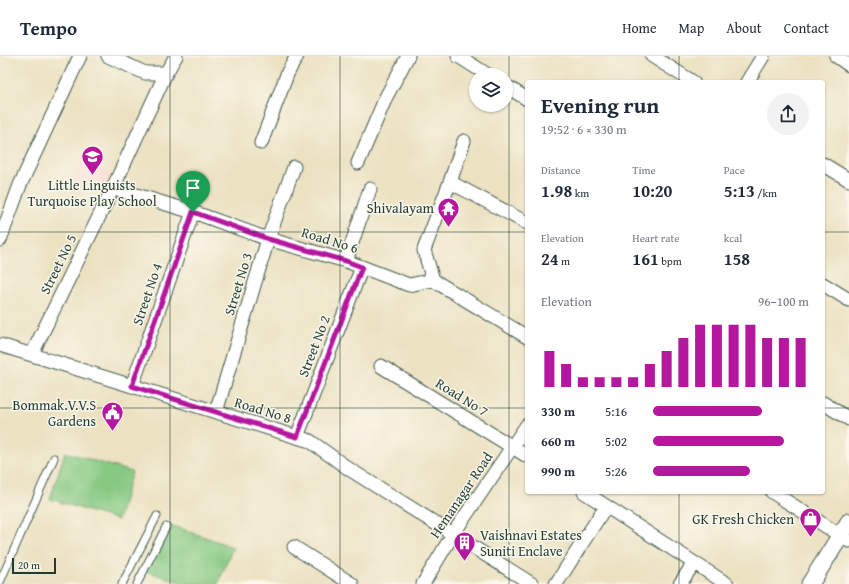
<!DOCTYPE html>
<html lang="en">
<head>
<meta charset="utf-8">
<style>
	:root { --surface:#fff; --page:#f2f2f3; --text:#1f2937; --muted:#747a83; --line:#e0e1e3; --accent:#b5179e }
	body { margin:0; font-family:"Gentium Book Plus",serif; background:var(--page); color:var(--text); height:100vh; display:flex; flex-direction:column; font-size:15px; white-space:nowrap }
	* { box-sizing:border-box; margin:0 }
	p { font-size:13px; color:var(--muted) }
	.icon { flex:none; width:22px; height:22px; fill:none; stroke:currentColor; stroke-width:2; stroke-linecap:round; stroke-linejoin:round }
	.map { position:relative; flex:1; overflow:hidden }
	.panel { position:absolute; left:525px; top:24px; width:300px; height:414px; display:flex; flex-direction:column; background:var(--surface); border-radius:4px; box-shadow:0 1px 3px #0004 }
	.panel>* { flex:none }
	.fabs { position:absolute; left:469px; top:12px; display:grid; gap:8px }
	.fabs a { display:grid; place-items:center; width:44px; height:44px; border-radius:50%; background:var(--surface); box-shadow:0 1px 3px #0004; font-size:20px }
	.scale { position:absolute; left:12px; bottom:10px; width:44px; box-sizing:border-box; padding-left:4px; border:2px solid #1f3d34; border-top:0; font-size:11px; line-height:14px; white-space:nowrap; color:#1f3d34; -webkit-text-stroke:3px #fbf7ec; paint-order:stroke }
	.pin { position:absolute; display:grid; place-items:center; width:34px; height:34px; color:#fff; margin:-41px -17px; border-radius:50% 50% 50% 0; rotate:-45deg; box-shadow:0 0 4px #0007 }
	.pin .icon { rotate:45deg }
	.round { display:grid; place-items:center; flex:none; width:42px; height:42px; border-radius:21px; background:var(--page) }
	.summary { display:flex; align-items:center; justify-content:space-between; height:68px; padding:0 16px }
	h1 { font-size:22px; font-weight:800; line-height:30px }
	.figures { display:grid; grid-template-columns:repeat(3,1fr); gap:6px; height:68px; padding:4px 16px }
	.figures div { display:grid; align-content:center }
	.figures b { font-size:17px; font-weight:800 }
	.figures small { font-size:11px; font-weight:400 }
	.figures p { font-size:11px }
	.chart { height:112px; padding:8px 16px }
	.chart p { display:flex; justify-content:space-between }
	.chart svg { width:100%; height:72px; margin-top:4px; stroke:var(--accent); stroke-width:6 }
	ul { padding:0 16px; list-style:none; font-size:13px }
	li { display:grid; grid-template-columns:64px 48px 1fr; align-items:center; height:30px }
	li i { height:10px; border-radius:5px; background:var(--accent) }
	header { display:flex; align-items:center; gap:24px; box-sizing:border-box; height:56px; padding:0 20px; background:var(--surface); border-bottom:1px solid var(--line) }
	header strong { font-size:19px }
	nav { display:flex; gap:22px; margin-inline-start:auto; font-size:14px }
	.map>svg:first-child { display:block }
	.built { fill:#f7d1c9 }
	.green { fill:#87c982; stroke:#53835b }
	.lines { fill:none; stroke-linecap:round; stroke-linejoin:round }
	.service-casing { stroke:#3e5649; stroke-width:9 }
	.minor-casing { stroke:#3e5649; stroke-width:15 }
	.tertiary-casing { stroke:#3e5649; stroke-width:19 }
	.service { stroke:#fff; stroke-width:7 }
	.minor { stroke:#fff; stroke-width:13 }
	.tertiary { stroke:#fff; stroke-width:17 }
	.route-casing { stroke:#fff; stroke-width:8 }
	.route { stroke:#b5179e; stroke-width:5 }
	.grid { fill:none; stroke:#1f3d34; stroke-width:1; stroke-opacity:0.55 }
	.labels { text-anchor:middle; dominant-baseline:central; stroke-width:3; stroke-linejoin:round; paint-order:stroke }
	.poi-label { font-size:14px; fill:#1f3d34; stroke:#fbf7ec; text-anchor:end }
	.street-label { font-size:14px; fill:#1f3d34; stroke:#fbf7ec }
</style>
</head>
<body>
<header>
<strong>Tempo</strong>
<nav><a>Home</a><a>Map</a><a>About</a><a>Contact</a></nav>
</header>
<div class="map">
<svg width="849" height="528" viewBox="0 0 849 528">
	<rect width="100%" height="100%" fill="#fbf7ec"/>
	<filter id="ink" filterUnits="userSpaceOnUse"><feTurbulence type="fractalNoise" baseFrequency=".025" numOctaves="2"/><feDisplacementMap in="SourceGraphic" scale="8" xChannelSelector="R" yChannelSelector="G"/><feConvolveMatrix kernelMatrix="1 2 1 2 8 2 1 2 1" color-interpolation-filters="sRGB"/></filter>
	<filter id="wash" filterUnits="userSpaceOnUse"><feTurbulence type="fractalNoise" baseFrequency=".012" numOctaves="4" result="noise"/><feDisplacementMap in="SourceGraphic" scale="16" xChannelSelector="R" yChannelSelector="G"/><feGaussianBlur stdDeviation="0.9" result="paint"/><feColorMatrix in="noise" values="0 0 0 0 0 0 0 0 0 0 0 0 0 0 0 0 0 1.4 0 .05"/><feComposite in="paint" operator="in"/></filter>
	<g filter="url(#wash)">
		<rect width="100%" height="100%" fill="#ece2c2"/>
		<!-- built -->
		<path class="built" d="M80,106L111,117L104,136L74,125Z"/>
		<!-- green -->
		<path class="green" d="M65,396L132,416L118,464L50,443Z
			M171,469L233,491L218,528H186L145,515Z"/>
	</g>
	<g filter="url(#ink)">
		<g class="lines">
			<defs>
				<path id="service" d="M0,526L54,402
					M122,528L157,460
					M137,528L166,471"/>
				<path id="minor" d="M108,0L145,17H166
					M458,0L488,19
					M652,0L693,26
					M836,0L849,9
					M747,26L763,0
					M506,30L527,43
					M261,87L288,16L297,0
					M358,107L386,41L408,0
					M823,108L849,124
					M450,126L527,167
					M113,132L193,156L268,183L346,205L409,229L433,224L527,281
					M0,184L20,129L80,0
					M346,205L370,133
					M433,224L424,194L450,126L464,85
					M823,228L849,244
					M0,289L310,385L349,413L532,528
					M32,298L113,132L166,17L176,0
					M381,310L527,400
					M132,330L193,156
					M823,347L849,363
					M216,356L268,183L294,111
					M297,381L362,211
					M584,436L727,528
					M772,436L849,485
					M294,491L352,528
					M423,528L453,478L527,369
					M556,528L606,450
					M680,528L694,507"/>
				<path id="tertiary" d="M810,528L849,466"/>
			</defs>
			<!-- service casing -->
			<use href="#service" class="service-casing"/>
			<!-- minor casing -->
			<use href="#minor" class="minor-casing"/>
			<!-- tertiary casing -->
			<use href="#tertiary" class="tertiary-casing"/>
			<!-- service -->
			<use href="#service" class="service"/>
			<!-- minor -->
			<use href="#minor" class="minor"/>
			<!-- tertiary -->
			<use href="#tertiary" class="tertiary"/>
		</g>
	</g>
	<g class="lines" filter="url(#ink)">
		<defs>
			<path id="route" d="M193,156L268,183L346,205L362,211L297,381L132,330Z"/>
		</defs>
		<!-- route casing -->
		<use href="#route" class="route-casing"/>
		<!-- route -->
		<use href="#route" class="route"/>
	</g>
	<!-- grid -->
	<path class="grid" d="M170,0V528M340,0V528M509,0V528M679,0V26M0,176H527M823,176H849M0,352H527M823,352H849M679,436V528"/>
	<!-- icons -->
	<defs>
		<symbol id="school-pin" viewBox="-11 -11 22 30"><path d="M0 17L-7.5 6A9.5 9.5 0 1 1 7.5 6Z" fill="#b5179e" stroke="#fbf7ec"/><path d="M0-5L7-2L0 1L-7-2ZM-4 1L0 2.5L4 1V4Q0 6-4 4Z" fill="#fff"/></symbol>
		<symbol id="temple-pin" viewBox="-11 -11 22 30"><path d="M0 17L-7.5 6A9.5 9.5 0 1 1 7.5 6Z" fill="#b5179e" stroke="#fbf7ec"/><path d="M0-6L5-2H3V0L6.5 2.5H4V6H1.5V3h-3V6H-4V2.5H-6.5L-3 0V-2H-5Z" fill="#fff"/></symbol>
		<symbol id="civic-pin" viewBox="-11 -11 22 30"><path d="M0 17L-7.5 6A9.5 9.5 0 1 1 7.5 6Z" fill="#b5179e" stroke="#fbf7ec"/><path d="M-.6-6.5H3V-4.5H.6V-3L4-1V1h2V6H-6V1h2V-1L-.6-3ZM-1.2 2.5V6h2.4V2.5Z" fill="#fff"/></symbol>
		<symbol id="shop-pin" viewBox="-11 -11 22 30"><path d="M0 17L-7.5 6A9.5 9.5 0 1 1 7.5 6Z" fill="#b5179e" stroke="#fbf7ec"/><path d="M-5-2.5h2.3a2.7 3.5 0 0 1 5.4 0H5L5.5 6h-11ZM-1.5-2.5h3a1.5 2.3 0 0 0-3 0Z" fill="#fff"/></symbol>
		<symbol id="building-pin" viewBox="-11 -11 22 30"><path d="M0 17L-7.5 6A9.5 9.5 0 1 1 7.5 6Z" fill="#b5179e" stroke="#fbf7ec"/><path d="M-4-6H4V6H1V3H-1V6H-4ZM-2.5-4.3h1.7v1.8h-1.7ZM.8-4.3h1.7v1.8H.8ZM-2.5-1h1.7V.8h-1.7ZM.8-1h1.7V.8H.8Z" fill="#fff"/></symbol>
	</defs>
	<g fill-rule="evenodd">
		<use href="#school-pin" x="80" y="88" width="25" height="34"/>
		<use href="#temple-pin" x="436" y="140" width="25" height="34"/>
		<use href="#civic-pin" x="100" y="344" width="25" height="34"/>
		<use href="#shop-pin" x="798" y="450" width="25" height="34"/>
		<use href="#building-pin" x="452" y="474" width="25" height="34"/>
	</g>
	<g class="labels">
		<!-- poi labels -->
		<g class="poi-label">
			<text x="92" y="129" text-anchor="middle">Little Linguists<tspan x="92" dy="16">Turquoise Play School</tspan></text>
			<text x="434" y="152">Shivalayam</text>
			<text x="96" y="349">Bommak.V.V.S<tspan x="96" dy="16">Gardens</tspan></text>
			<text x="794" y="463">GK Fresh Chicken</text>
			<text x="480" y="479" text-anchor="start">Vaishnavi Estates<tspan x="480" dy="16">Suniti Enclave</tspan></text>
		</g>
		<!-- street labels -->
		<g class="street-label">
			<text transform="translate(330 184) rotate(17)">Road No 6</text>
			<text transform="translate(58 208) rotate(-64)">Street No 5</text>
			<text transform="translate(238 228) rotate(-73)">Street No 3</text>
			<text transform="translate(147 238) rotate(-71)">Street No 4</text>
			<text transform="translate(314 290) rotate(-69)">Street No 2</text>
			<text transform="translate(462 341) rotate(32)">Road No 7</text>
			<text transform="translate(263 354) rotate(17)">Road No 8</text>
			<text transform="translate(461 439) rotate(-56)">Hemanagar Road</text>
		</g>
	</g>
</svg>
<div class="fabs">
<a><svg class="icon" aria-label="layers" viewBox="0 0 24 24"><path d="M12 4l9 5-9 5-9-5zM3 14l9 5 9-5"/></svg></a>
</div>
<div class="scale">20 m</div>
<div class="pin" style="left:193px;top:156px;background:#1e9e55"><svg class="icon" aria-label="arrive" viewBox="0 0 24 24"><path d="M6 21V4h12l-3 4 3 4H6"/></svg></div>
<section class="panel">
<div class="summary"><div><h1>Evening run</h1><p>19:52 · 6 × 330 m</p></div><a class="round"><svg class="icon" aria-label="share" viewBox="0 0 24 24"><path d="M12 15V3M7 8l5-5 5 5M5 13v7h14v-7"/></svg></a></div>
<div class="figures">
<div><p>Distance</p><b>1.98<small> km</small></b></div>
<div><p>Time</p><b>10:20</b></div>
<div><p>Pace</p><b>5:13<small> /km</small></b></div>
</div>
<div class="figures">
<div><p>Elevation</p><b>24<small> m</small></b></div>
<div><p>Heart rate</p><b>161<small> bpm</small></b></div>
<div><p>kcal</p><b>158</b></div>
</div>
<div class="chart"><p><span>Elevation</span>96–100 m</p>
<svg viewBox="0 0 160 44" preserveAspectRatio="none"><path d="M5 44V22M15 44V30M25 44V38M35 44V38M45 44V38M55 44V38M65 44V30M75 44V22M85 44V14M95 44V6M105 44V6M115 44V6M125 44V6M135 44V14M145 44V14M155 44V14"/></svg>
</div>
<ul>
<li><b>330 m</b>5:16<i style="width:70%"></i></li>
<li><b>660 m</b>5:02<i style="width:84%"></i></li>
<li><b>990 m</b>5:26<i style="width:62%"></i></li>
</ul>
</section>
</div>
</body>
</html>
